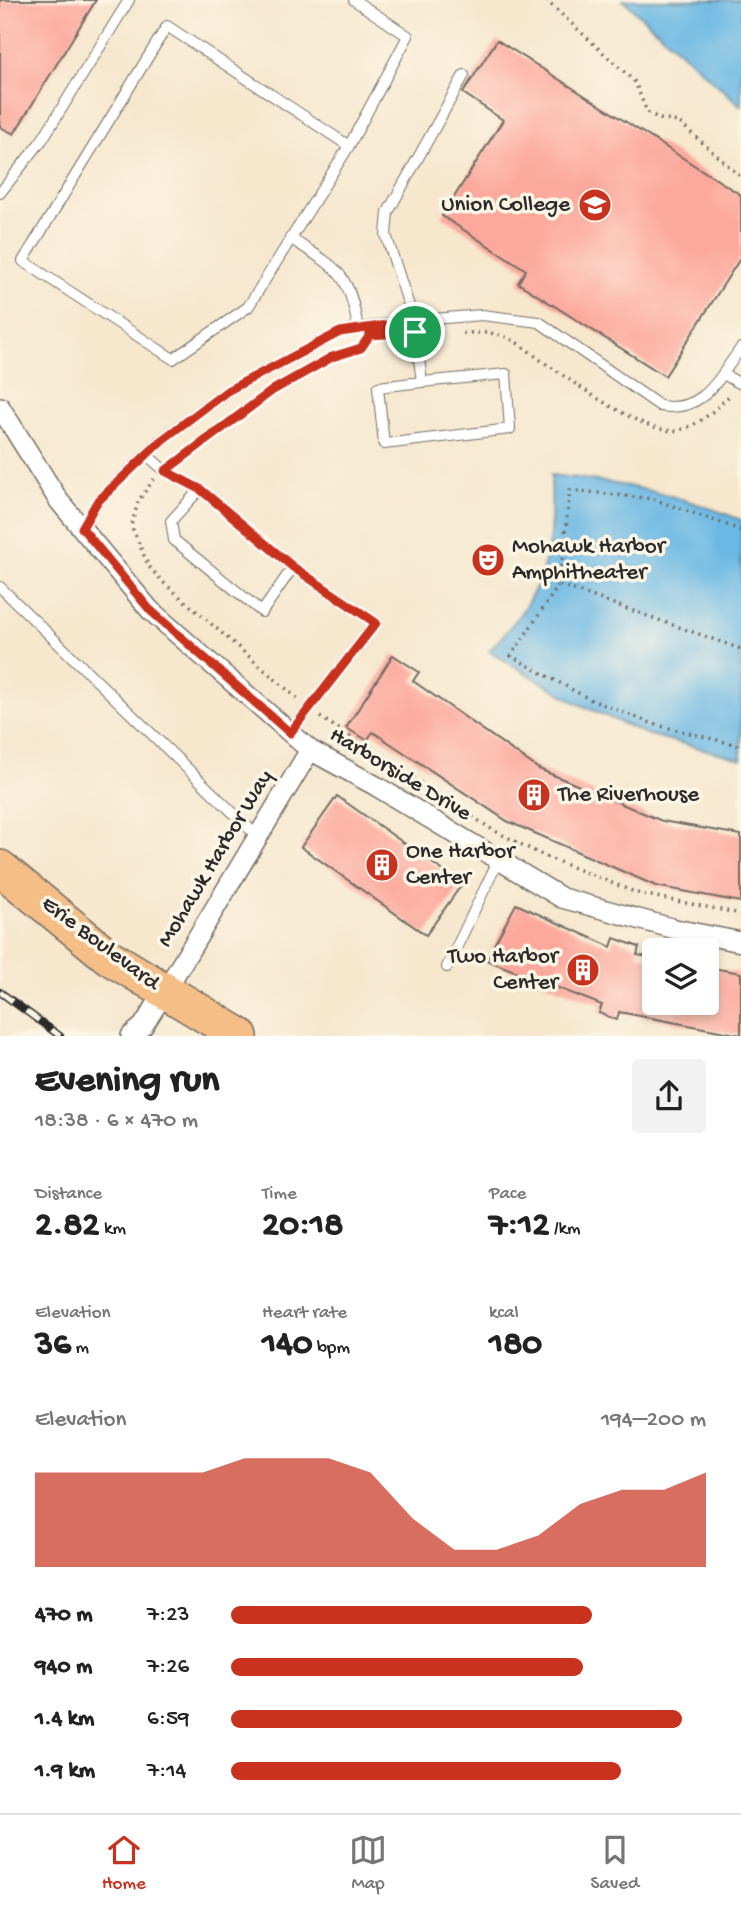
<!DOCTYPE html>
<html lang="en">
<head>
<meta charset="utf-8">
<style>
	:root { --surface:#fff; --page:#f2f2f2; --text:#222; --muted:#767676; --line:#e0e0e0; --accent:#c8321e }
	body { margin:0; font-family:"Gochi Hand",sans-serif; background:var(--page); color:var(--text); height:100vh; display:flex; flex-direction:column; font-size:26px; white-space:nowrap }
	* { box-sizing:border-box; margin:0 }
	p { font-size:23px; color:var(--muted) }
	.icon { flex:none; width:38px; height:38px; fill:none; stroke:currentColor; stroke-width:2; stroke-linecap:round; stroke-linejoin:round }
	.map { position:relative; height:1036px; overflow:hidden }
	.drawer { display:flex; flex-direction:column; background:var(--surface); flex:1 }
	.drawer>* { flex:none }
	.tools { position:absolute; left:642px; top:938px; display:grid; gap:14px }
	.tools a { display:grid; place-items:center; width:77px; height:77px; border-radius:7px; background:var(--surface); box-shadow:0 4px 10px #0003; font-size:35px }
	.pin { position:absolute; display:grid; place-items:center; width:60px; height:60px; color:#fff; margin:-30px; border:4px solid #fff; border-radius:50%; box-shadow:0 2px 7px #0007 }
	.round { display:grid; place-items:center; flex:none; width:74px; height:74px; border-radius:7px; background:var(--page) }
	.summary { display:flex; align-items:center; justify-content:space-between; height:119px; padding:0 35px }
	h1 { font-size:38px; font-weight:700; line-height:52px }
	.stats { display:grid; grid-template-columns:repeat(3,1fr); gap:10px; height:119px; padding:7px 35px }
	.stats div { display:grid; align-content:center }
	.stats b { font-size:35px; font-weight:700 }
	.stats small { font-size:19px; font-weight:400 }
	.stats p { font-size:19px }
	.chart { height:196px; padding:14px 35px }
	.chart p { display:flex; justify-content:space-between }
	.chart svg { width:100%; height:126px; margin-top:7px; fill:var(--accent); opacity:.7 }
	ul { padding:0 35px; list-style:none; font-size:23px }
	li { display:grid; grid-template-columns:112px 84px 1fr; align-items:center; height:52px }
	li i { height:18px; border-radius:9px; background:var(--accent) }
	.dock { display:flex; justify-content:space-around; align-items:center; height:98px; border-top:2px solid var(--line); background:var(--surface); font-size:19px; color:var(--muted) }
	.dock a { display:grid; justify-items:center; gap:4px }
	.dock .current { color:var(--accent) }
	.map>svg:first-child { display:block }
	.water { fill:#6ab8e4; stroke:#4a7288; stroke-width:2 }
	.building { fill:#fca89c }
	.lines { fill:none; stroke-linecap:round; stroke-linejoin:round }
	.lane-casing { stroke:#726d64; stroke-width:12 }
	.street-casing { stroke:#726d64; stroke-width:22 }
	.highway-casing { stroke:#726d64; stroke-width:38 }
	.path { stroke:#726d64; stroke-width:3.5; stroke-dasharray:2 5; stroke-linecap:butt }
	.lane { stroke:#fff; stroke-width:10 }
	.street { stroke:#fff; stroke-width:19 }
	.highway { stroke:#f6be87; stroke-width:35 }
	.rail-casing { stroke:#2b2b2b; stroke-width:8 }
	.rail { stroke:#fcf5e5; stroke-width:5; stroke-dasharray:16; stroke-linecap:butt }
	.route-casing { stroke:#fff; stroke-width:14 }
	.route { stroke:#c8321e; stroke-width:9 }
	.labels { text-anchor:middle; dominant-baseline:central; stroke-width:7; stroke-linejoin:round; paint-order:stroke }
	.poi-label { font-size:23px; fill:#2b2b2b; stroke:#fcf5e5; text-anchor:start }
	.street-label { font-size:23px; fill:#2b2b2b; stroke:#fcf5e5 }
</style>
</head>
<body>
<div class="map">
<svg width="741" height="1036" viewBox="0 0 741 1036">
	<rect width="100%" height="100%" fill="#fcf5e5"/>
	<filter id="ink" filterUnits="userSpaceOnUse"><feTurbulence type="fractalNoise" baseFrequency=".0143" numOctaves="2"/><feDisplacementMap in="SourceGraphic" scale="14" xChannelSelector="R" yChannelSelector="G"/><feConvolveMatrix kernelMatrix="1 2 1 2 8 2 1 2 1" color-interpolation-filters="sRGB"/></filter>
	<filter id="wash" filterUnits="userSpaceOnUse"><feTurbulence type="fractalNoise" baseFrequency=".00686" numOctaves="4" result="noise"/><feDisplacementMap in="SourceGraphic" scale="28" xChannelSelector="R" yChannelSelector="G"/><feGaussianBlur stdDeviation="1.57" result="paint"/><feColorMatrix in="noise" values="0 0 0 0 0 0 0 0 0 0 0 0 0 0 0 0 0 1.4 0 .05"/><feComposite in="paint" operator="in"/></filter>
	<g filter="url(#wash)">
		<rect width="100%" height="100%" fill="#f6e7cd"/>
		<!-- water -->
		<path class="water" d="M623,0H741V106Z
			M551,475C618,482 679,494 741,520V759L646,734L577,703L489,651C545,592 554,556 551,475Z"/>
		<g id="blocks">
			<!-- building -->
			<path class="building" d="M0,0H96L14,134L0,127Z
				M497,40L741,195V257L665,376L518,283L526,270L442,216L503,120L463,93Z
				M393,655L419,672L413,681L539,769L662,821L741,835V902L656,886L507,821L373,732L367,740L346,728Z
				M337,796L462,884L426,935L301,847Z
				M516,904L611,947L614,938L639,947L637,955L654,958V1003H707V967L741,973V1035L619,1012L617,1020L599,1013L602,1005L486,960Z"/>
		</g>
	</g>
	<g filter="url(#ink)">
		<use href="#blocks" fill-opacity="0" stroke="#726d64" stroke-width="2"/>
		<g class="lines">
			<defs>
				<path id="lane" d="M349,146L167,26L23,261L173,359L248,307L349,146L408,36L354,0
					M0,193L42,140L129,0
					M290,238C337,269 349,270 358,329
					M723,374L741,384
					M422,382L506,374L510,429L384,444L378,387L422,382L414,321L386,235L388,212L464,75
					M147,455L165,471L200,489L293,567L376,623L290,733
					M200,489L171,521L174,540L262,612L293,567
					M82,528L97,502L161,440L227,391L340,332L397,322L482,315L539,322L660,406C704,413 718,379 741,348
					M0,587L257,836
					M447,967L498,861"/>
				<path id="street" d="M0,407L59,501L150,610L310,750L376,786L562,898L675,929L741,942
					M131,1036L143,1026L164,993L310,750"/>
				<path id="highway" d="M0,868L109,957L240,1036"/>
			</defs>
			<!-- lane casing -->
			<use href="#lane" class="lane-casing"/>
			<!-- street casing -->
			<use href="#street" class="street-casing"/>
			<!-- highway casing -->
			<use href="#highway" class="highway-casing"/>
			<!-- path -->
			<path class="path" d="M546,0L635,82L647,112L660,119L679,122L741,177
				M463,333C474,333 486,332 496,334C513,337 528,351 542,361C569,379 648,438 679,430C700,425 716,409 731,394
				M177,461C223,422 272,390 325,361C337,354 356,354 364,343
				M154,479L139,500L131,525L149,567L164,583L298,699
				M741,530L653,499L570,490L559,585L511,656L589,699L653,724L741,746
				M540,578L741,649
				M320,717L493,830L544,856L637,893L741,914"/>
			<!-- lane -->
			<use href="#lane" class="lane"/>
			<!-- street -->
			<use href="#street" class="street"/>
			<!-- highway -->
			<use href="#highway" class="highway"/>
			<defs>
				<path id="rail" d="M0,992L60,1036"/>
			</defs>
			<!-- rail casing -->
			<use href="#rail" class="rail-casing"/>
			<!-- rail -->
			<use href="#rail" class="rail"/>
		</g>
	</g>
	<g class="lines" filter="url(#ink)">
		<defs>
			<path id="route" d="M414,321L415,332L370,335L361,348L332,357L273,390L165,471L200,489L293,567L376,623L290,733L150,610L82,528L97,502L162,440L227,391L340,332Z"/>
		</defs>
		<!-- route casing -->
		<use href="#route" class="route-casing"/>
		<!-- route -->
		<use href="#route" class="route"/>
	</g>
	<!-- icons -->
	<defs>
		<symbol id="university-disc" viewBox="-11 -11 22 22"><circle r="9.5" fill="#c8321e" stroke="#fcf5e5"/><path d="M0-5L7-2L0 1L-7-2ZM-4 1L0 2.5L4 1V4Q0 6-4 4Z" fill="#fff"/></symbol>
		<symbol id="theatre-disc" viewBox="-11 -11 22 22"><circle r="9.5" fill="#c8321e" stroke="#fcf5e5"/><path d="M-5-5.5Q0-4 5-5.5V0Q5 5 0 6Q-5 5-5 0ZM-3.3-2.5H-1v1.5H-3.3ZM1-2.5H3.3v1.5H1ZM-2.8 1Q0 5.5 2.8 1Z" fill="#fff"/></symbol>
		<symbol id="building-disc" viewBox="-11 -11 22 22"><circle r="9.5" fill="#c8321e" stroke="#fcf5e5"/><path d="M-4-6H4V6H1V3H-1V6H-4ZM-2.5-4.3h1.7v1.8h-1.7ZM.8-4.3h1.7v1.8H.8ZM-2.5-1h1.7V.8h-1.7ZM.8-1h1.7V.8H.8Z" fill="#fff"/></symbol>
	</defs>
	<g fill-rule="evenodd">
		<use href="#university-disc" x="576" y="186" width="38" height="38"/>
		<use href="#theatre-disc" x="469" y="541" width="38" height="38"/>
		<use href="#building-disc" x="515" y="776" width="38" height="38"/>
		<use href="#building-disc" x="363" y="846" width="38" height="38"/>
		<use href="#building-disc" x="564" y="951" width="38" height="38"/>
	</g>
	<g class="labels">
		<!-- poi labels -->
		<g class="poi-label">
			<text x="570" y="205" text-anchor="end">Union College</text>
			<text x="512" y="547">Mohawk Harbor<tspan x="512" dy="26">Amphitheater</tspan></text>
			<text x="558" y="795">The Riverhouse</text>
			<text x="406" y="852">One Harbor<tspan x="406" dy="26">Center</tspan></text>
			<text x="558" y="957" text-anchor="end">Two Harbor<tspan x="558" dy="26">Center</tspan></text>
		</g>
		<!-- street labels -->
		<g class="street-label">
			<text transform="translate(400 775) rotate(31)">Harborside Drive</text>
			<text transform="translate(216 859) rotate(-59)">Mohawk Harbor Way</text>
			<text transform="translate(100 944) rotate(37)">Erie Boulevard</text>
		</g>
	</g>
</svg>
<div class="tools">
<a><svg class="icon" aria-label="layers" viewBox="0 0 24 24"><path d="M12 4l9 5-9 5-9-5zM3 14l9 5 9-5"/></svg></a>
</div>
<div class="pin" style="left:415px;top:332px;background:#1e9e55"><svg class="icon" aria-label="arrive" viewBox="0 0 24 24"><path d="M6 21V4h12l-3 4 3 4H6"/></svg></div>
</div>
<section class="drawer">
<div class="summary"><div><h1>Evening run</h1><p>18:38 · 6 × 470 m</p></div><a class="round"><svg class="icon" aria-label="share" viewBox="0 0 24 24"><path d="M12 15V3M7 8l5-5 5 5M5 13v7h14v-7"/></svg></a></div>
<div class="stats">
<div><p>Distance</p><b>2.82<small> km</small></b></div>
<div><p>Time</p><b>20:18</b></div>
<div><p>Pace</p><b>7:12<small> /km</small></b></div>
</div>
<div class="stats">
<div><p>Elevation</p><b>36<small> m</small></b></div>
<div><p>Heart rate</p><b>140<small> bpm</small></b></div>
<div><p>kcal</p><b>180</b></div>
</div>
<div class="chart"><p><span>Elevation</span>194–200 m</p>
<svg viewBox="0 0 160 44" preserveAspectRatio="none"><path d="M0 44V11L10 11L20 11L30 11L40 11L50 6L60 6L70 6L80 11L90 27L100 38L110 38L120 33L130 22L140 17L150 17L160 11V44z"/></svg>
</div>
<ul>
<li><b>470 m</b>7:23<i style="width:76%"></i></li>
<li><b>940 m</b>7:26<i style="width:74%"></i></li>
<li><b>1.4 km</b>6:59<i style="width:95%"></i></li>
<li><b>1.9 km</b>7:14<i style="width:82%"></i></li>
</ul>
</section>
<nav class="dock">
<a class="current"><svg class="icon" aria-label="home" viewBox="0 0 24 24"><path d="M3 11l9-7 9 7M6 9v11h12V9"/></svg>Home</a>
<a><svg class="icon" aria-label="map" viewBox="0 0 24 24"><path d="M3 6l6-2 6 2 6-2v14l-6 2-6-2-6 2zM9 4v14M15 6v14"/></svg>Map</a>
<a><svg class="icon" aria-label="saved" viewBox="0 0 24 24"><path d="M7 4h10v16l-5-4-5 4z"/></svg>Saved</a>
</nav>
</body>
</html>
